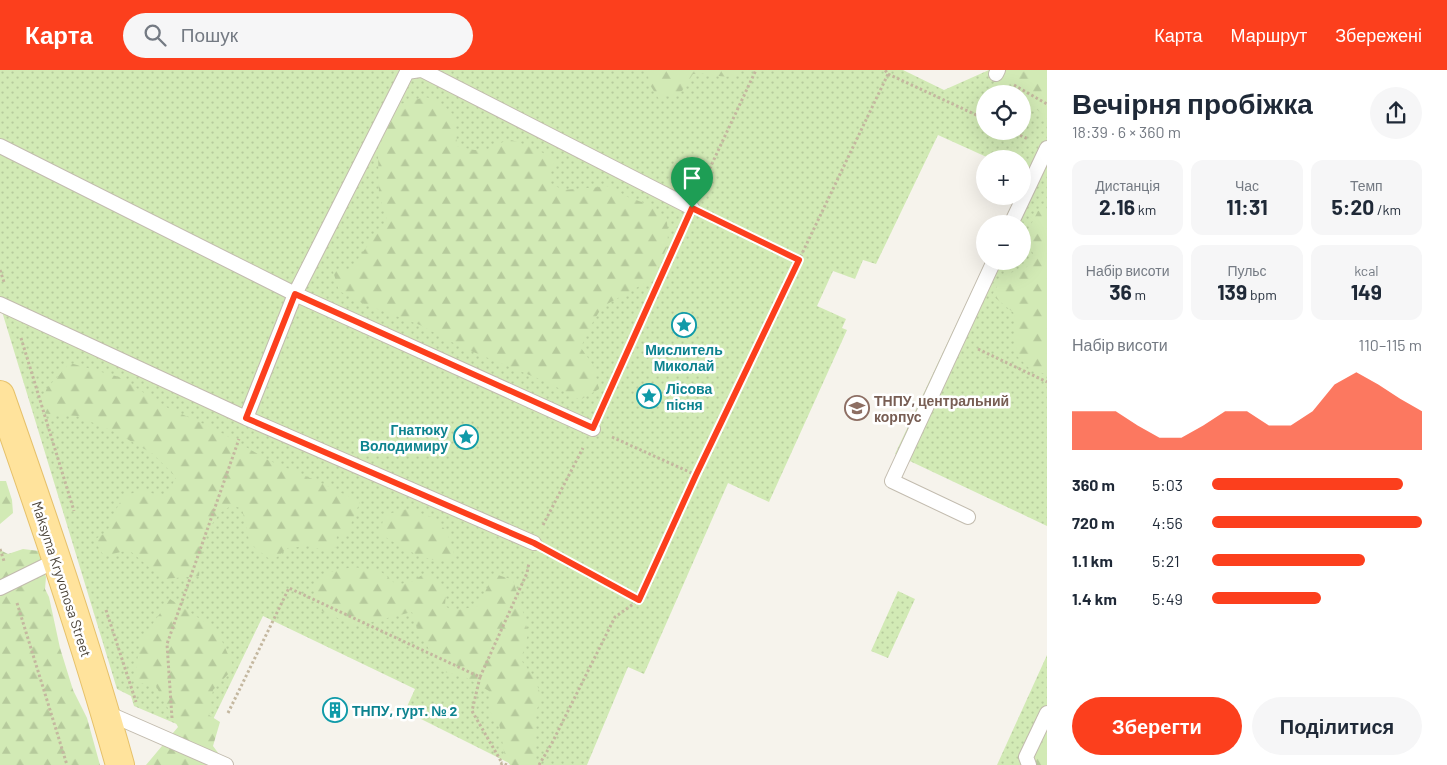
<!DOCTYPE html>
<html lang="uk">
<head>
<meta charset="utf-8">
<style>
	:root { --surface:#fff; --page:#f6f6f7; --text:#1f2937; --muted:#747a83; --accent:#fc3f1d }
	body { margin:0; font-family:Barlow,sans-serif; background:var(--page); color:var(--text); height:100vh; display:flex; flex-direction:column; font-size:19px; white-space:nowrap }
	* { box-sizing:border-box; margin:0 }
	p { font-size:16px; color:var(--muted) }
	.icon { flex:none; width:28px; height:28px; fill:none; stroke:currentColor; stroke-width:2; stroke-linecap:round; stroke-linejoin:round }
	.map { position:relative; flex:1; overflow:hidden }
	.details { display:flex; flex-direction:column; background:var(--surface); width:400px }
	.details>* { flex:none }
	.buttons { position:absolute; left:976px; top:15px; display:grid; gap:10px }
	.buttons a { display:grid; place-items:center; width:55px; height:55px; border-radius:50%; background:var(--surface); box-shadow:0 5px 20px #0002; font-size:25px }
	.pin { position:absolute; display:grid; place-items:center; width:42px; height:42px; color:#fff; margin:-51px -21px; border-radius:50% 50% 50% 0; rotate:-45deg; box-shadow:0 0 5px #0007 }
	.pin .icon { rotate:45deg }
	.round { display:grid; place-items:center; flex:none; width:52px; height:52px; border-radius:26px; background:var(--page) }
	.head { display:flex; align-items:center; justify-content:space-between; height:85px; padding:0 25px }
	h1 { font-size:28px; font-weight:700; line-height:38px }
	.metrics { display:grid; grid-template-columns:repeat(3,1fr); gap:8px; height:85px; padding:5px 25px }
	.metrics div { display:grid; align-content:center; border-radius:12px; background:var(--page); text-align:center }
	.metrics b { font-size:21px; font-weight:700 }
	.metrics small { font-size:14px; font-weight:400 }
	.metrics p { font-size:14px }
	.chart { height:140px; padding:10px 25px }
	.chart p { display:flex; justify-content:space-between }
	.chart svg { width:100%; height:90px; margin-top:5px; fill:var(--accent); opacity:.7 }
	.cta { display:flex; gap:10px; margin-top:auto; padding:10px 25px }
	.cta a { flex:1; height:58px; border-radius:30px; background:var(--accent); color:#fff; font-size:20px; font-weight:700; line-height:58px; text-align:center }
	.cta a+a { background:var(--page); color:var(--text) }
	ul { padding:0 25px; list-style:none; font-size:16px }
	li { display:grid; grid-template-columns:80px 60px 1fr; align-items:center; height:38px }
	li i { height:12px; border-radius:6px; background:var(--accent) }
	header { display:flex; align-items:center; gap:30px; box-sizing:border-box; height:70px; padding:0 25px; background:var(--accent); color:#fff }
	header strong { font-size:24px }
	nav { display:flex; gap:28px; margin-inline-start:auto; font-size:18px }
	.search { width:350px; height:45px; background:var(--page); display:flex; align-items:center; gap:12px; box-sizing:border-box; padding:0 18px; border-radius:28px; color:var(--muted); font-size:19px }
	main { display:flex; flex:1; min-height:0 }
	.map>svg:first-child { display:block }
	.grass { fill:url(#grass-dots); fill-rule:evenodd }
	.forest { fill:url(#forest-firs) }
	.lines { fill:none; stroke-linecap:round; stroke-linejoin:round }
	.service-casing { stroke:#c2bbae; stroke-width:16 }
	.primary-casing { stroke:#e6c16a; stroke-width:30 }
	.path { stroke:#c4b79f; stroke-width:3; stroke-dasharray:2.5 2.5; stroke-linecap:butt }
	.service { stroke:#fff; stroke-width:14 }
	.primary { stroke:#ffe39c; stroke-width:28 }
	.route-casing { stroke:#fff; stroke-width:10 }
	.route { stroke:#fc3f1d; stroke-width:6 }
	.labels { text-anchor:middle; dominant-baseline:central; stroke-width:5; stroke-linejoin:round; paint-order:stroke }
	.culture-label { font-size:14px; font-weight:bold; fill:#0d838f; stroke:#fff; text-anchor:start }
	.education-label { font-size:14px; font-weight:bold; fill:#785e54; stroke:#fff; text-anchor:start }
	.street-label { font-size:14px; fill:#4b4439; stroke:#fff }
</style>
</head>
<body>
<header>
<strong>Карта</strong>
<div class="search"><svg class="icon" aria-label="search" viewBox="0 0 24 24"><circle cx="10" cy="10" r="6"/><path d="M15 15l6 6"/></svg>Пошук</div>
<nav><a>Карта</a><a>Маршрут</a><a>Збережені</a></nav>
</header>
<main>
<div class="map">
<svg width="1047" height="695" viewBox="0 0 1047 695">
	<defs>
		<pattern id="grass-dots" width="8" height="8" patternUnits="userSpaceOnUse" patternTransform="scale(1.25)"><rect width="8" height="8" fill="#d2eab5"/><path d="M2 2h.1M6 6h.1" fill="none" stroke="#b6ca9c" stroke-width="1.8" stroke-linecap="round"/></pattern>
		<pattern id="forest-firs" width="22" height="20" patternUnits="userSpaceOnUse" patternTransform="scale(1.25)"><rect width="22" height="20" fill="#d2eab5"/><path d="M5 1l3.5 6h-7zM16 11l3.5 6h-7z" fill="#b6ca9c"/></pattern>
	</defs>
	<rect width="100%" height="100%" fill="#f6f3ec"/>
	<!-- grass -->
	<path class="grass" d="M0,0H903L944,20L989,0H1047V456L895,384L986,191H1022V154H1003L1016,126H1022L1023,113L1026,104L1023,103L1022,89H991L938,65L876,194L863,190L855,209L833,201L817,236L846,249L842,258L847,260L769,432L728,413L644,604L628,597L587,695H513L405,641L415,619L263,546L205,666L134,636L131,626L117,619L0,235ZM985,24H1022V61H985Z
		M898,521L915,529L888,588L871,581Z
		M1047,585V695H997Z"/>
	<!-- forest -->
	<path class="forest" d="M647,0H741C731,9 721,7 710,4C705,3 699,4 693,4L682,21L659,29L650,15Z
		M991,0H1047V49L1031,34L1023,31L1022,24H1004L998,22Z
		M425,27L437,30L455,46L457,76C483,83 486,82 508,69C525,74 540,80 555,90L548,112L563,120L612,116L625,126L647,134L667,148L668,174L654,208L602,237L587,262L581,278L593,295L599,319L580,330L549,313L461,277L420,255L364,234L339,221L333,201L354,200L359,187L387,150L379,125L378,79L380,56L397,35Z
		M1047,140V304L1032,301L1017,286L1014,259L1015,244L992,225L1004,205L1027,197L1034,185L1024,168L1038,141Z
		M70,293L119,307L168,338L215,359L268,390L317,411L360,432L346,466L337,463L336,477L327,481L308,476L288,478L272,491L250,474L242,439L232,435L220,443L205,464L199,506L163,509L129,480L104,486L94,470L108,461L112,447L123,427L143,419L165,429L176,407L153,384L115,362L77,346L37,343L47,318Z
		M0,411H6L12,430L13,443L0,454Z
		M407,439L435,448L447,462L454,483L451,489C428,496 399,475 380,464L384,445Z
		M23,479L39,481L46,507L45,519L49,527L60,578L73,620L87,648L100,695H0V480L8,484Z
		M353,497L380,501L397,515L413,511L428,501L446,520L445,536L453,541L478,536L493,506L498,505L513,510L524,545L528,564L521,590L534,607L542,628L536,641L534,695H510L505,687L499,653L490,642L489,621L465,607L441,601L415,554L412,542L355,556L322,541L314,526L316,513L330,502Z
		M170,529L215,559L223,573L234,598L213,620L209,645L220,652L213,676L227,695H146L178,657L156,616L134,612L140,572Z
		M1047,663V695H1036L1034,690Z"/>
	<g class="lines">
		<defs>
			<path id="service" d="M422,0L692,138
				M996,4L998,0
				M0,76L295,224L593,359
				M1011,154L1047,78
				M0,234L246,348L534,473
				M246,348L295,224L407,2L420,0
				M968,447L892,411L994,191
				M0,518L57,490
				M105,642L226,695
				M1029,695L1026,687L1047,643"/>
			<path id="primary" d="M0,325C43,448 85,570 120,695"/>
		</defs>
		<!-- service casing -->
		<use href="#service" class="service-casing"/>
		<!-- primary casing -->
		<use href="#primary" class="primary-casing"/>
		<!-- path -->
		<path class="path" d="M888,4L985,49
			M1014,15L1047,34
			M1011,61L1028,69
			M701,117L756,0
			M710,147L799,191
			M0,200L4,212
			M21,268L74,441
			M978,279L1047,312
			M602,339L683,157
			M612,367L696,405
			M543,455L583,378
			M0,479L4,491
			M554,484L639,530
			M17,533L67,695
			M106,540L136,632
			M480,607L472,641L502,693
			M228,643L289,518L480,607L527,503L529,493
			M172,648L167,574L239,369
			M501,695L502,693L507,695
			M539,695L552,673L615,547L639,530L696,405L888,4L885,0"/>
		<!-- service -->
		<use href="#service" class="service"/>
		<!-- primary -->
		<use href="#primary" class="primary"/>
	</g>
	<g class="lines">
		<defs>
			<path id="route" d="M692,138L799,190L696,405L639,530L534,473L246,348L295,224L593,358Z"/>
		</defs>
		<!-- route casing -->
		<use href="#route" class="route-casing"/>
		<!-- route -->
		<use href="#route" class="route"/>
	</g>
	<!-- icons -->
	<defs>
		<symbol id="sight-ring" viewBox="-11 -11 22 22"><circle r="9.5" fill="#fff" stroke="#0f9aa8" stroke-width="1.5"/><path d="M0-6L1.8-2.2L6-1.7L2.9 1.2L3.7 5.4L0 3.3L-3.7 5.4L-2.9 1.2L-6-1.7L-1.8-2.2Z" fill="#0f9aa8"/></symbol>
		<symbol id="university-ring" viewBox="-11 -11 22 22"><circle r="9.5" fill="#fff" stroke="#8d6e63" stroke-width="1.5"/><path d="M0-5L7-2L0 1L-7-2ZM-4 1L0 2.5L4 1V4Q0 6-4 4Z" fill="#8d6e63"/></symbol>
		<symbol id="building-ring" viewBox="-11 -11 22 22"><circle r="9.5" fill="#fff" stroke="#0f9aa8" stroke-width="1.5"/><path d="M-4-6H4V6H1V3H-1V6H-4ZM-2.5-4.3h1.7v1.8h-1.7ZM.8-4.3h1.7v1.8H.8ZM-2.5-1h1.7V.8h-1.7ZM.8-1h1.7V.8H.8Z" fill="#0f9aa8"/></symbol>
	</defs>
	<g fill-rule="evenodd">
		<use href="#sight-ring" x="670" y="241" width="28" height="28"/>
		<use href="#sight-ring" x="635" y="312" width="28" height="28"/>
		<use href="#university-ring" x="843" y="324" width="28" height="28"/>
		<use href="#sight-ring" x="452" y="353" width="28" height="28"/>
		<use href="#building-ring" x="321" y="626" width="28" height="28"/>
	</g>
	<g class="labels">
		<!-- culture labels -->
		<g class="culture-label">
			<text x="684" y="279" text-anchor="middle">Мислитель<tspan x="684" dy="16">Миколай</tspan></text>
			<text x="666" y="318">Лісова<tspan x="666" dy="16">пісня</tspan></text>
			<text x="448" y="359" text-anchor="end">Гнатюку<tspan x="448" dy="16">Володимиру</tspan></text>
			<text x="352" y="640">ТНПУ, гурт. № 2</text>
		</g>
		<!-- education labels -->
		<g class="education-label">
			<text x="874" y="330">ТНПУ, центральний<tspan x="874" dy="16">корпус</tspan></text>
		</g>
		<!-- street labels -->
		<g class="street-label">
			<text transform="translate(62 509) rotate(72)">Maksyma Kryvonosa Street</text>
		</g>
	</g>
</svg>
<div class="buttons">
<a><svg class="icon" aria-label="locate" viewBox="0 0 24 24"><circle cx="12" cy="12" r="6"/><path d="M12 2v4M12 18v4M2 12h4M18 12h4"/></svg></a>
<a>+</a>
<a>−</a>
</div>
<div class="pin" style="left:692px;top:138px;background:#1e9e55"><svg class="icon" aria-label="arrive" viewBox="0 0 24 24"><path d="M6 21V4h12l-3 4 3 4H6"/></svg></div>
</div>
<section class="details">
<div class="head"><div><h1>Вечірня пробіжка</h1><p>18:39 · 6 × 360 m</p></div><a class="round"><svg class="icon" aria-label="share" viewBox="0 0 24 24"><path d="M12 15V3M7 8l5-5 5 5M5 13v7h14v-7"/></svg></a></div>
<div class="metrics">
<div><p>Дистанція</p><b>2.16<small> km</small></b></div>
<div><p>Час</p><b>11:31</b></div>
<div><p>Темп</p><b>5:20<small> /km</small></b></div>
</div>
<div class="metrics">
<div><p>Набір висоти</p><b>36<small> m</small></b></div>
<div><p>Пульс</p><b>139<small> bpm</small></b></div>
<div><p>kcal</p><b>149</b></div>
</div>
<div class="chart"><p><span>Набір висоти</span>110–115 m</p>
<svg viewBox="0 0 160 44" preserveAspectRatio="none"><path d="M0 44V25L10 25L20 25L30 32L40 38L50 38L60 32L70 25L80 25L90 32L100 32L110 25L120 12L130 6L140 12L150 19L160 25V44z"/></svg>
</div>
<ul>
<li><b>360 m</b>5:03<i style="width:91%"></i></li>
<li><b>720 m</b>4:56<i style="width:100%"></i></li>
<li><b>1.1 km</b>5:21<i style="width:73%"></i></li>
<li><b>1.4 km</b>5:49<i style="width:52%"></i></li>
</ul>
<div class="cta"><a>Зберегти</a><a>Поділитися</a></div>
</section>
</main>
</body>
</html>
